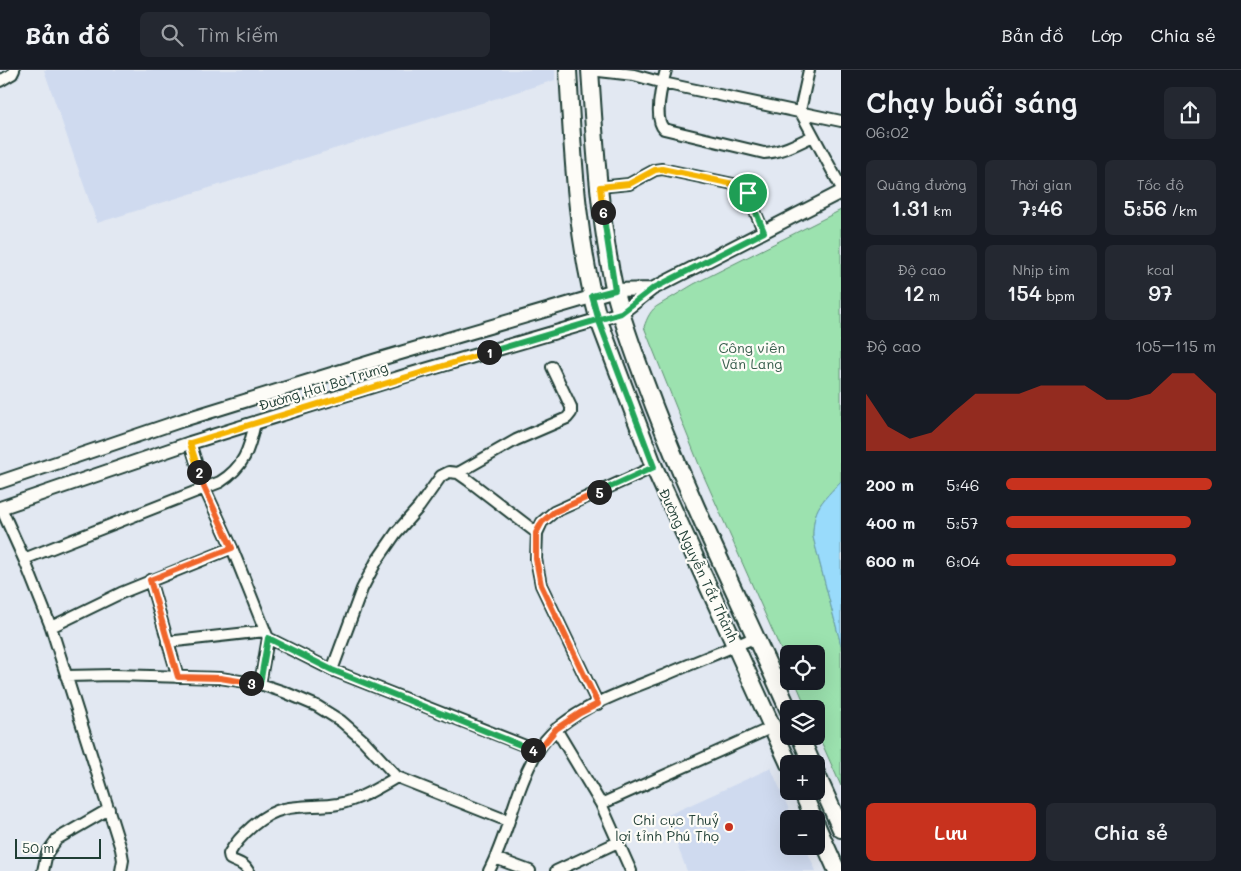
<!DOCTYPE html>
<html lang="vi">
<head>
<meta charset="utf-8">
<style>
	:root { --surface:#171b24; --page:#242831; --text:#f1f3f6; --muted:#9ea1a6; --line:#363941; --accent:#c8321e }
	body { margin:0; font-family:Mali,sans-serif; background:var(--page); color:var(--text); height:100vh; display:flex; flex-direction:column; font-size:19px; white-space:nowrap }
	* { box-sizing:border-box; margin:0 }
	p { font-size:16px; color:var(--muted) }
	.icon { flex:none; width:28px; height:28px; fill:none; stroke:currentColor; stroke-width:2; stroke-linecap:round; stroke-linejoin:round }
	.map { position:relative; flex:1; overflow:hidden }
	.panel { display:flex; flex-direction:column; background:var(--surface); width:400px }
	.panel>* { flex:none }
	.fabs { position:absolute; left:780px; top:575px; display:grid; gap:10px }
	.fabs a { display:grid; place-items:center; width:45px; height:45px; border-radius:8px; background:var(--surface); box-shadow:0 5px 20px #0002; font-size:25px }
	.scale { position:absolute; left:15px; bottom:12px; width:86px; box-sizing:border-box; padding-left:5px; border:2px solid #1f3d34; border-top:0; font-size:14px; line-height:18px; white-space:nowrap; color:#1f3d34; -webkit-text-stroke:4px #fdfcf7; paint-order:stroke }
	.pin { position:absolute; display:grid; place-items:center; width:42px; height:42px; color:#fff; margin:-21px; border:2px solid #fff; border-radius:50%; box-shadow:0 1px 5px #0007 }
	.km { position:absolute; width:25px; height:25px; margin:-12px; border-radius:50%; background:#222; color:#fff; font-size:14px; line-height:25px; text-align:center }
	.round { display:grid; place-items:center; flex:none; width:52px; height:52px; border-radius:8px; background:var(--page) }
	.summary { display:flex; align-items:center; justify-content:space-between; height:85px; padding:0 25px }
	h1 { font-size:28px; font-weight:600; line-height:38px }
	.figures { display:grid; grid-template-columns:repeat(3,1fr); gap:8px; height:85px; padding:5px 25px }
	.figures div { display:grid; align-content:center; border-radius:8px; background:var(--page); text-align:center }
	.figures b { font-size:21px; font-weight:600 }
	.figures small { font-size:14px; font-weight:400 }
	.figures p { font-size:14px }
	.chart { height:140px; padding:10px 25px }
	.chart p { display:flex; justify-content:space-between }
	.chart svg { width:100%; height:90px; margin-top:5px; fill:var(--accent); opacity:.7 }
	.button { display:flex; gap:10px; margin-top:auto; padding:10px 25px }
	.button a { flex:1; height:58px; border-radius:8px; background:var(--accent); color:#fff; font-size:20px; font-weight:600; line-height:58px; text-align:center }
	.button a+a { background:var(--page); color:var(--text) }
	ul { padding:0 25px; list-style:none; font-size:16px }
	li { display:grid; grid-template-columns:80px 60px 1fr; align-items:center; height:38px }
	li i { height:12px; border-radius:6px; background:var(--accent) }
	header { display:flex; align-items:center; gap:30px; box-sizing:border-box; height:70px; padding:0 25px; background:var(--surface); border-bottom:1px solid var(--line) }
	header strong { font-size:24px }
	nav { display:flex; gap:28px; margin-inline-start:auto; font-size:18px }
	.search { width:350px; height:45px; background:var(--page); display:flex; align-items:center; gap:12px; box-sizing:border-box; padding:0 18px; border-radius:8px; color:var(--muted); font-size:19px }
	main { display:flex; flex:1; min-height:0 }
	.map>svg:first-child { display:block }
	.built { fill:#cfdaef }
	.green { fill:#9ce2af; stroke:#5e9072 }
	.water { fill:#99dbfb; stroke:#689cab }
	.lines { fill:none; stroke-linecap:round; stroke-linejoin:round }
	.minor-casing { stroke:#1f3d34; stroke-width:14 }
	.tertiary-casing { stroke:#1f3d34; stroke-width:16 }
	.primary-casing { stroke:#1f3d34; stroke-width:20 }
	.minor { stroke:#fdfcf7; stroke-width:10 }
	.tertiary { stroke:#fdfcf7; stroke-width:12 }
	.primary { stroke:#fdfcf7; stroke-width:16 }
	.split-1-casing { stroke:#fff; stroke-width:10 }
	.split-2-casing { stroke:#fff; stroke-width:10 }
	.split-3-casing { stroke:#fff; stroke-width:10 }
	.split-4-casing { stroke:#fff; stroke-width:10 }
	.split-5-casing { stroke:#fff; stroke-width:10 }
	.split-6-casing { stroke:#fff; stroke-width:10 }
	.split-7-casing { stroke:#fff; stroke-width:10 }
	.split-1 { stroke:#22a559; stroke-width:6 }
	.split-2 { stroke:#f5b400; stroke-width:6 }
	.split-3 { stroke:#f0652b; stroke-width:6 }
	.split-4 { stroke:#22a559; stroke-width:6 }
	.split-5 { stroke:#f0652b; stroke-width:6 }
	.split-6 { stroke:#22a559; stroke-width:6 }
	.split-7 { stroke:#f5b400; stroke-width:6 }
	.poi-dot { fill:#c8321e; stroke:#fdfcf7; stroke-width:2 }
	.labels { text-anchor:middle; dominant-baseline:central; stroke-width:4.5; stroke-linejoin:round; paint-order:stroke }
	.park-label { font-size:14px; fill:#385e4d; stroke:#fdfcf7 }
	.street-label { font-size:14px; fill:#1f3d34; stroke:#fdfcf7 }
	.poi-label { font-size:14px; fill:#1f3d34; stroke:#fdfcf7; text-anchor:end }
</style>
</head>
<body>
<header>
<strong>Bản đồ</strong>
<div class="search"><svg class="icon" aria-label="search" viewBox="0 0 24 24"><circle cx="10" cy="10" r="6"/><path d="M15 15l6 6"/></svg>Tìm kiếm</div>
<nav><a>Bản đồ</a><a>Lớp</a><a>Chia sẻ</a></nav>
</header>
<main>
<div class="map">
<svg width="841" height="801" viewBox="0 0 841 801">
	<rect width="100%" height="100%" fill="#e2e8f2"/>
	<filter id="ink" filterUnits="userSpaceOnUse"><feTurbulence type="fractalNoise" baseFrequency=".02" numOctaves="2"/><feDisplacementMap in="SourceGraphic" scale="10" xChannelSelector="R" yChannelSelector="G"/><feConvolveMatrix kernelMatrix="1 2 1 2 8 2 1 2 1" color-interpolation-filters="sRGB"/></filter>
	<g filter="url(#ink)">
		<!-- built -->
		<path class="built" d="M44,0H555V10L97,153Z
			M771,698L793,749H789V776H805L816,801H687L666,746Z"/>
		<!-- green -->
		<path class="green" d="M841,140V411C822,432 813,437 813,467L841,575V716L816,660V639H807L795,611H816V584H789V598L702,402L644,257C647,248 651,239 659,235L694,214Z"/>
		<!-- water -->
		<path class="water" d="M841,411V575L813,467C813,437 822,432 841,411Z"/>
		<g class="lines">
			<defs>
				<path id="minor" d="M590,0L634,5L663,13L841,51
					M666,0C662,14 653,48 664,59L764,83C782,82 797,74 813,66
					M809,0L800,41L841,117
					M0,11L12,4L14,0
					M599,117L629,114L655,100L662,99L738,115L744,118L747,123L764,162
					M190,373L204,417L232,478L268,568L260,614
					M458,403L516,370L567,348L571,343V337L552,297
					M1,438L24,489L51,557L121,779L123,790L121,801
					M24,489L220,412C244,397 249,380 255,353
					M150,510L178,607
					M51,557L121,523L232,478
					M268,568L332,600L538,681
					M167,572L265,561
					M332,600L362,519L376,492L396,463L419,437L441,406L449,402L458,403L468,410L537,463
					M66,606L115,605L220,608L260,614L284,622L317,636L341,651L364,671L397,707L508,751
					M598,634L541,515L536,489L537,463L542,452L554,442L654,397
					M556,659L601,734L631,801
					M601,734L773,657
					M495,788L530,801
					M43,801L47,783L57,769L109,739
					M248,801C244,793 237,793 230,789L229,784C239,766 263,743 284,739C302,735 320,737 338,734C359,730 378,718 397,707
					M489,801C509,763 515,719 537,682C561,641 623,622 665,605C695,592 726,580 756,567
					M556,801L618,772"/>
				<path id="tertiary" d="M0,412L183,350L380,289L615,220L652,219
					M0,438L190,373L408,305L621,243L652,219L841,122"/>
				<path id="primary" d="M568,0C573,84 576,169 599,251L654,397L789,694
					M590,0C595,74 599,149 615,222C625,261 640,298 654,336C694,440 744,539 789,641
					M800,666L812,694
					M816,703L841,759
					M802,721L814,749
					M816,754L837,801"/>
			</defs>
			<!-- minor casing -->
			<use href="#minor" class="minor-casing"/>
			<!-- tertiary casing -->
			<use href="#tertiary" class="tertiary-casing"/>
			<!-- primary casing -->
			<use href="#primary" class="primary-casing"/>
			<!-- minor -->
			<use href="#minor" class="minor"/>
			<!-- tertiary -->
			<use href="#tertiary" class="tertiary"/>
			<!-- primary -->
			<use href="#primary" class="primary"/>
		</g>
	</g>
	<g class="lines" filter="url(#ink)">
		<defs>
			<path id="split-1" d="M489,282L621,243L652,219L764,162L748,123"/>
			<path id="split-2" d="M199,402L190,373L489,282"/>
			<path id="split-3" d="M199,402L204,417L232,478L150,510L178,607L220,608L251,613"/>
			<path id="split-4" d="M251,613L260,614L268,568L332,600L533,680"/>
			<path id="split-5" d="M533,680L538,681L556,659L580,643L598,634L541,515L536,489V463L542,452L554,442L599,422"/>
			<path id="split-6" d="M599,422L654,397L599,251L592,226L615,220L603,142"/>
			<path id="split-7" d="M603,142L600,117L629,114L655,100L662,99L738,115L744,118L748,123"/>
		</defs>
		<!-- split-1 casing -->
		<use href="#split-1" class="split-1-casing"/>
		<!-- split-2 casing -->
		<use href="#split-2" class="split-2-casing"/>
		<!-- split-3 casing -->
		<use href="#split-3" class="split-3-casing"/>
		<!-- split-4 casing -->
		<use href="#split-4" class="split-4-casing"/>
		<!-- split-5 casing -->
		<use href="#split-5" class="split-5-casing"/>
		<!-- split-6 casing -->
		<use href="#split-6" class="split-6-casing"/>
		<!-- split-7 casing -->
		<use href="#split-7" class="split-7-casing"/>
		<!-- split-1 -->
		<use href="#split-1" class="split-1"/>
		<!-- split-2 -->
		<use href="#split-2" class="split-2"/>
		<!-- split-3 -->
		<use href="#split-3" class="split-3"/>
		<!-- split-4 -->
		<use href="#split-4" class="split-4"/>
		<!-- split-5 -->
		<use href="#split-5" class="split-5"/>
		<!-- split-6 -->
		<use href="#split-6" class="split-6"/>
		<!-- split-7 -->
		<use href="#split-7" class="split-7"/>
	</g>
	<!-- markers -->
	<circle class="poi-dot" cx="729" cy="757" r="5"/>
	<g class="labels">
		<!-- park labels -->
		<g class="park-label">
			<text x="752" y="277">Công viên<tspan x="752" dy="16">Văn Lang</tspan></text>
		</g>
		<!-- street labels -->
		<g class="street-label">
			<text transform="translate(323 316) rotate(-17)">Đường Hai Bà Trưng</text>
			<text transform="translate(699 495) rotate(65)">Đường Nguyễn Tất Thành</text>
		</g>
		<!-- poi labels -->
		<g class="poi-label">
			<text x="719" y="749">Chi cục Thuỷ<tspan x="719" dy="16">lợi tỉnh Phú Thọ</tspan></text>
		</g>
	</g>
</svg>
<div class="fabs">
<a><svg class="icon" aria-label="locate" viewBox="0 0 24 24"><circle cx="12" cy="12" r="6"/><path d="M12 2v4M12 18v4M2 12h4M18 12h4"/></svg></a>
<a><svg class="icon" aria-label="layers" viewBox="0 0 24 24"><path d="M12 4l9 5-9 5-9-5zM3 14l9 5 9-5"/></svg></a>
<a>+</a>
<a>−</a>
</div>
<div class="scale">50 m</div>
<div class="pin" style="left:748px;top:123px;background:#1e9e55"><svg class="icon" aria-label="arrive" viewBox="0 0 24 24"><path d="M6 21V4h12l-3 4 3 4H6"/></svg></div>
<b class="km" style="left:489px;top:282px">1</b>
<b class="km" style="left:199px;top:402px">2</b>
<b class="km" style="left:251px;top:613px">3</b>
<b class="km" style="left:533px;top:680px">4</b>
<b class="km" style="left:599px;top:422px">5</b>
<b class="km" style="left:603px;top:142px">6</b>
</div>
<section class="panel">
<div class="summary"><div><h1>Chạy buổi sáng</h1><p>06:02</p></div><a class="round"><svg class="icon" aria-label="share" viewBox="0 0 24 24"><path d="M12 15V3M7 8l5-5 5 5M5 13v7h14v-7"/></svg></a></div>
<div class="figures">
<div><p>Quãng đường</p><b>1.31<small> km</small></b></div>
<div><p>Thời gian</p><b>7:46</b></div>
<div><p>Tốc độ</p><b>5:56<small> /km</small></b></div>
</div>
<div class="figures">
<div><p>Độ cao</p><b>12<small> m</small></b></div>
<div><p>Nhịp tim</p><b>154<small> bpm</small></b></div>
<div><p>kcal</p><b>97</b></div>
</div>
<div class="chart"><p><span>Độ cao</span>105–115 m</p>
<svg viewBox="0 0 160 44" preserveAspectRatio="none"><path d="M0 44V16L10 32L20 38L30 35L40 25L50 16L60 16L70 16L80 12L90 12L100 12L110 19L120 19L130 16L140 6L150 6L160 16V44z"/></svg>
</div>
<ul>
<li><b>200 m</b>5:46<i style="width:98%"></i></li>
<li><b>400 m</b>5:57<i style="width:88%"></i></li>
<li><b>600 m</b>6:04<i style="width:81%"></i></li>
</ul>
<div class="button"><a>Lưu</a><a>Chia sẻ</a></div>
</section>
</main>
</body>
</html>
